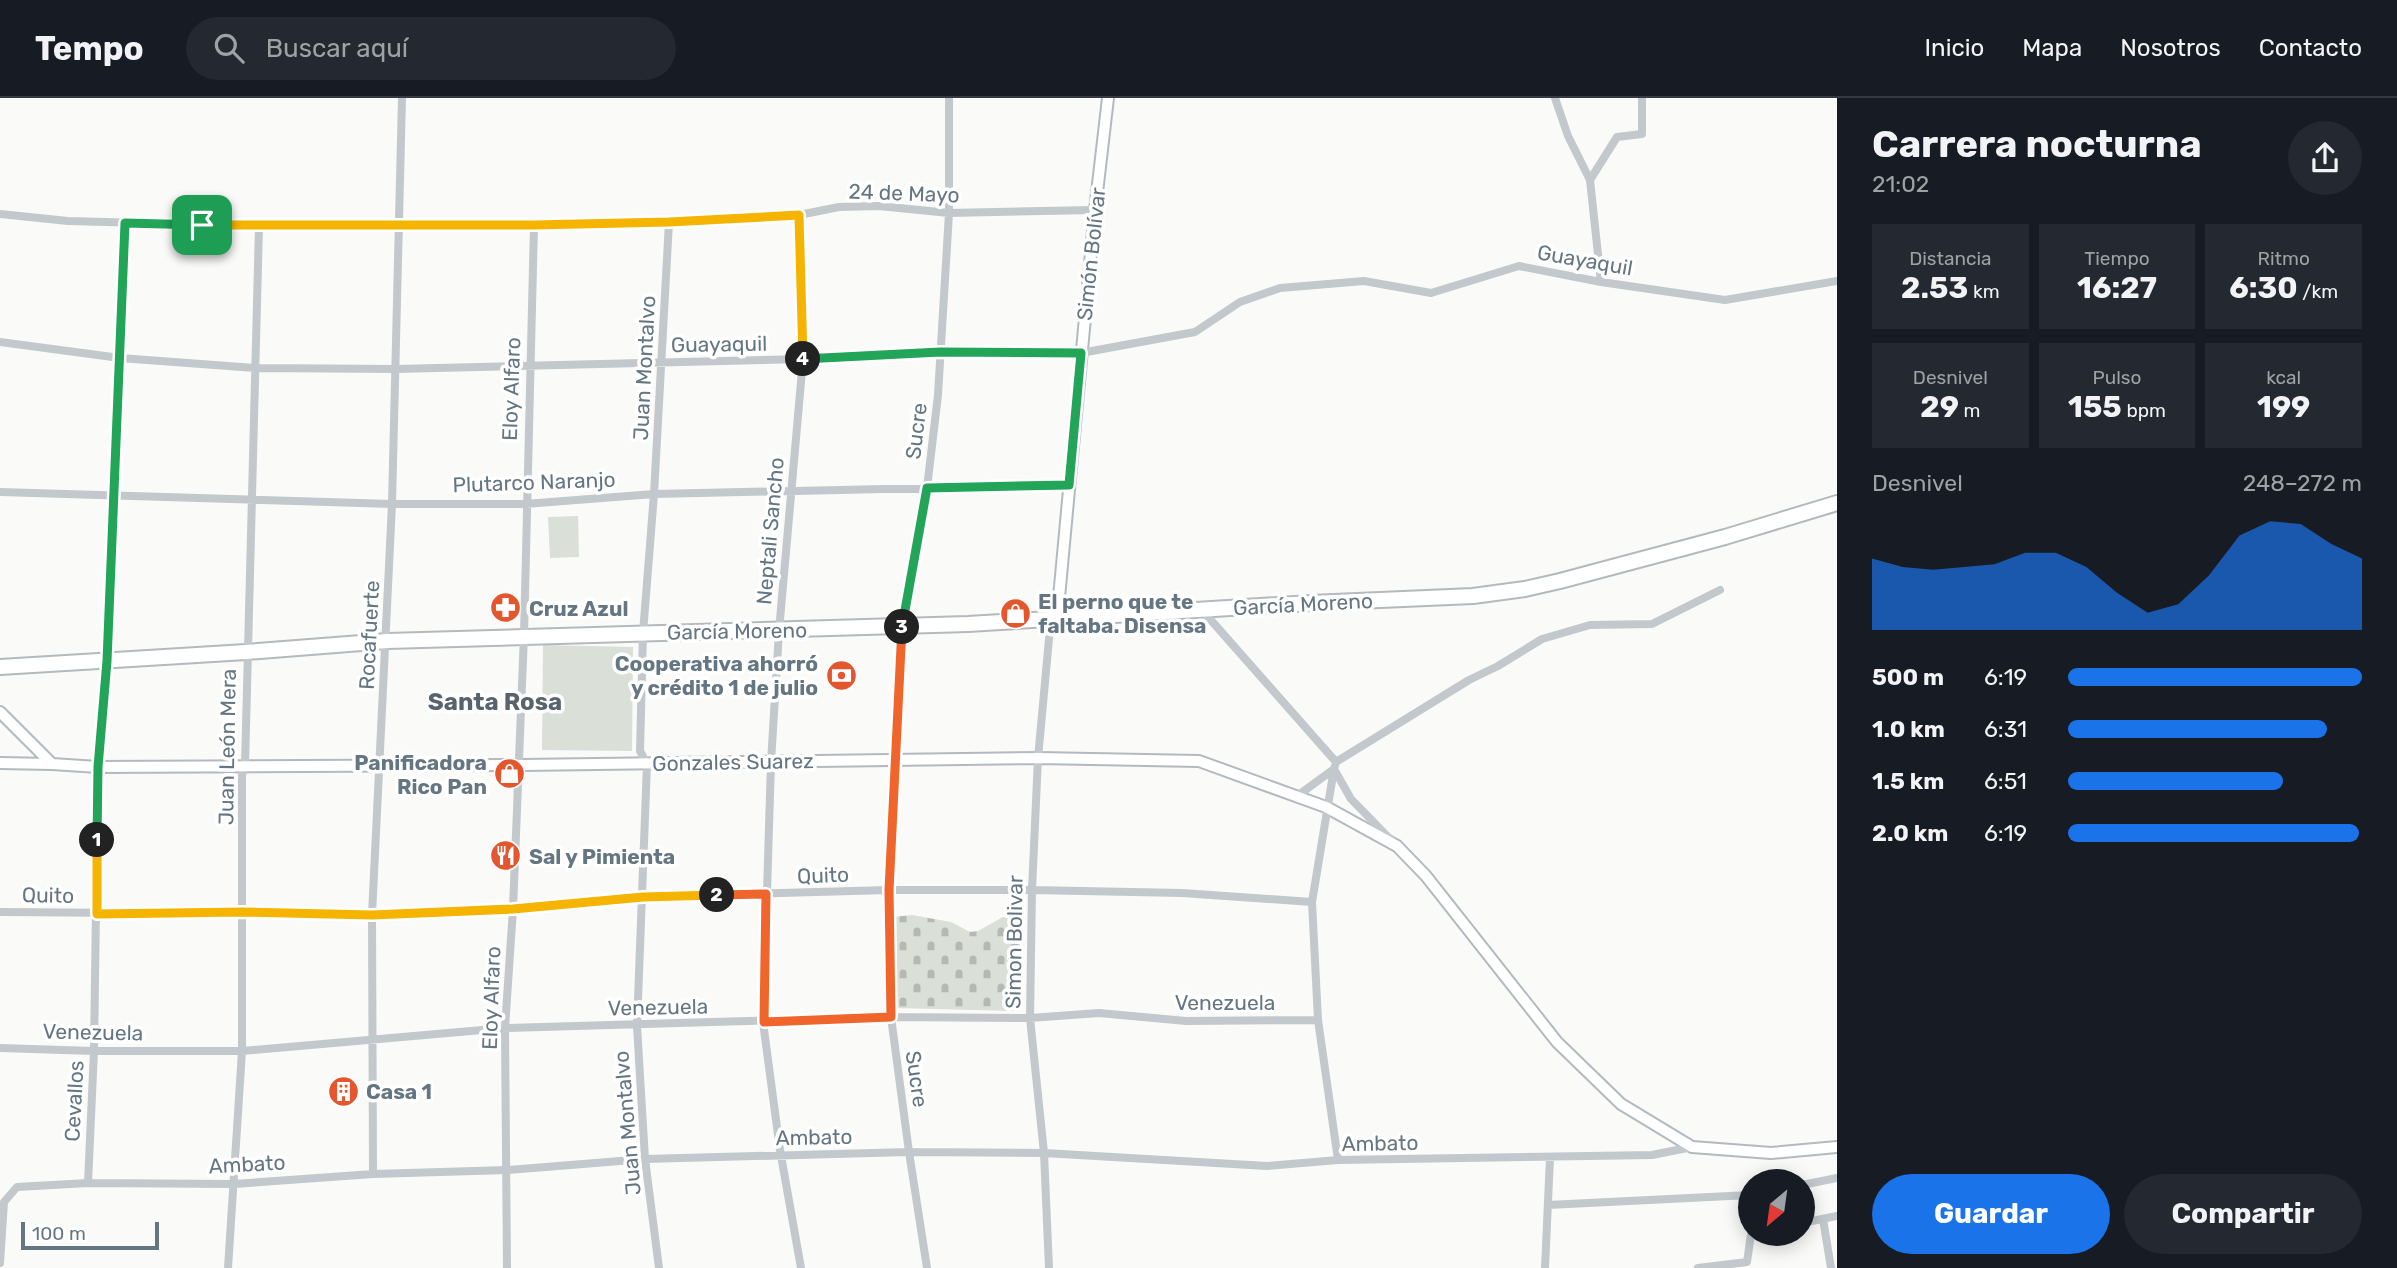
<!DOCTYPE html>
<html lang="es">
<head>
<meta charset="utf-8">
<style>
	:root { --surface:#171b24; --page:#242831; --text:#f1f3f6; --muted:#9ea1a6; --line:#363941; --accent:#1a73e8 }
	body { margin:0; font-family:Rubik,sans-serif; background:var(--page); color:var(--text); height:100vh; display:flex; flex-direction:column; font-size:26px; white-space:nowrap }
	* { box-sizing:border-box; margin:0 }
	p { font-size:23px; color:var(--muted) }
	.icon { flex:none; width:38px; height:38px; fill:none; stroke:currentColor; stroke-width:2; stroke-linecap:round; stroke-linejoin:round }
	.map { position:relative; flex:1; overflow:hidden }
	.details { display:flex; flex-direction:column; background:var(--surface); width:560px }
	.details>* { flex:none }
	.needle { width:46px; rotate:209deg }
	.tools { position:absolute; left:1738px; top:1071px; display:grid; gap:14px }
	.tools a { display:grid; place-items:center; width:77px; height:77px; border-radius:50%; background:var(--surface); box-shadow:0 4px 18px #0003; font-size:35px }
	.scale { position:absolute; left:21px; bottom:18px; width:138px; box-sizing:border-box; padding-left:7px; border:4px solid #657683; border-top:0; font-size:19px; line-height:24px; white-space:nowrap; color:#657683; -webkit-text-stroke:5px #fff; paint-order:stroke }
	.pin { position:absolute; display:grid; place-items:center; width:60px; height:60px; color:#fff; margin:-30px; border-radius:14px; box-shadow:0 4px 10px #0006 }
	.km { position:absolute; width:35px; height:35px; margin:-18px; border-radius:50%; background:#222; color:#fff; font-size:19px; line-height:35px; text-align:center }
	.round { display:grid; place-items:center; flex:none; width:74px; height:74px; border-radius:37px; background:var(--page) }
	.head { display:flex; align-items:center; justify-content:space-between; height:119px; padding:0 35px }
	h1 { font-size:38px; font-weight:700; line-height:52px }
	.figures { display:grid; grid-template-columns:repeat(3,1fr); gap:10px; height:119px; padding:7px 35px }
	.figures div { display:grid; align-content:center; border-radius:0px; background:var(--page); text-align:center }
	.figures b { font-size:30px; font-weight:700 }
	.figures small { font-size:19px; font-weight:400 }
	.figures p { font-size:19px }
	.chart { height:196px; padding:14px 35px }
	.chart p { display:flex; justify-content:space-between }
	.chart svg { width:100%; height:126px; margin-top:7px; fill:var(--accent); opacity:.7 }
	.action { display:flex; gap:14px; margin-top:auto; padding:14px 35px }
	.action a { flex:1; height:80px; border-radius:42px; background:var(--accent); color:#fff; font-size:28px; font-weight:700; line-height:80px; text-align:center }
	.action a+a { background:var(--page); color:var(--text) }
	ul { padding:0 35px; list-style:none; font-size:23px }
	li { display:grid; grid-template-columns:112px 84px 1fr; align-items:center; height:52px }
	li i { height:18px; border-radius:9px; background:var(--accent) }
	header { display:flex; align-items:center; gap:42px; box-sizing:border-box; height:98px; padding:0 35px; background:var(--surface); border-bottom:2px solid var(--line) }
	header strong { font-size:33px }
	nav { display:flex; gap:38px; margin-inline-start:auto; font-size:24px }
	.search { width:490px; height:63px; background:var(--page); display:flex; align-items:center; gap:18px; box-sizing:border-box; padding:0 24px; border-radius:38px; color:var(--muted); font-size:26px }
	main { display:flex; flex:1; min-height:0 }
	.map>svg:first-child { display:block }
	.cemetery { fill:url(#cemetery-stones) }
	.park { fill:#dadfd7 }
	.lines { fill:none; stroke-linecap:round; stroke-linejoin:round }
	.secondary-casing { stroke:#b3babf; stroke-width:14 }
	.highway-casing { stroke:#b4b9bd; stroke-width:18 }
	.street { stroke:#c3c8cc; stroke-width:8 }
	.secondary { stroke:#fff; stroke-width:10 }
	.highway { stroke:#fff; stroke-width:14 }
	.split-1-casing { stroke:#fff; stroke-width:14 }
	.split-2-casing { stroke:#fff; stroke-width:14 }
	.split-3-casing { stroke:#fff; stroke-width:14 }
	.split-4-casing { stroke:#fff; stroke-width:14 }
	.split-5-casing { stroke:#fff; stroke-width:14 }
	.split-1 { stroke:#22a559; stroke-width:9 }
	.split-2 { stroke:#f5b400; stroke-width:9 }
	.split-3 { stroke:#f0652b; stroke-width:9 }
	.split-4 { stroke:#22a559; stroke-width:9 }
	.split-5 { stroke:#f5b400; stroke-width:9 }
	.labels { text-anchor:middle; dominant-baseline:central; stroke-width:7; stroke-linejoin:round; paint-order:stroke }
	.street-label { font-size:21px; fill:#657683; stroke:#fff }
	.poi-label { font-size:21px; font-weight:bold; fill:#657683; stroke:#fff; text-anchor:start }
	.quarter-label { font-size:24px; font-weight:bold; fill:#57646e; stroke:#fff }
</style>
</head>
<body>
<header>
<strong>Tempo</strong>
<div class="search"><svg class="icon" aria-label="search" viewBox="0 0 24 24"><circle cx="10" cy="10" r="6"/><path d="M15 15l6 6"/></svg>Buscar aquí</div>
<nav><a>Inicio</a><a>Mapa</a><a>Nosotros</a><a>Contacto</a></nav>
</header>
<main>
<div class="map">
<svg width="1837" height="1170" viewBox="0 0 1837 1170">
	<defs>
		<pattern id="cemetery-stones" width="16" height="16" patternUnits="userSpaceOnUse" patternTransform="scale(1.75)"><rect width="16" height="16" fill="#dadfd7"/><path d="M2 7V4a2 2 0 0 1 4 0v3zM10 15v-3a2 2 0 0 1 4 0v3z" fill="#b4b9b4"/></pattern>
	</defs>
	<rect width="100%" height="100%" fill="#fafaf8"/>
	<!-- cemetery -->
	<path class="cemetery" d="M912,817L951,824L970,834L978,833L1003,819L1021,818L1018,909L1013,913L895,910L894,819Z"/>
	<!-- park -->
	<path class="park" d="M578,418L579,459L550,460L548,419Z
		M543,547L633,549L632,653L542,652Z"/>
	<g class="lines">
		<defs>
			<path id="secondary" d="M1057,521L1095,112L1108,0
				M0,614L52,666L98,669L522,667L1038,660L1199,663L1326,709L1397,748L1426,778L1557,944L1621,1006L1692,1049L1771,1055L1837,1049
				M0,665L52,666"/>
			<path id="highway" d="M0,569L246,554L387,543L968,526L1311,505L1473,498L1525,491L1560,483L1725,439L1837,405"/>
		</defs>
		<!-- secondary casing -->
		<use href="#secondary" class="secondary-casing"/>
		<!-- highway casing -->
		<use href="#highway" class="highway-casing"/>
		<!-- street -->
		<path class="street" d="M1555,0L1568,38L1590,82
			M0,116L68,123L259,128L669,124L799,117L839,109L879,108L949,115L1095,112
			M799,117L803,261L779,533L771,664L763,924L780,1052L801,1170
			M1601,184L1590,82L1617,39L1642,36V0
			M0,244L120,260L255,270L396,271L803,261L940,254L1081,255L1195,234L1240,204L1280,190L1364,183L1431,195L1519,168L1601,184L1725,202L1837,183
			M0,394L392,406H525L654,396L1069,387
			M1202,512L1336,664L1334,671L1351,701L1390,741
			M1336,664L1469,582L1498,568L1542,541L1590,527L1652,526L1720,492
			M1334,671L1312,804L1318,922L1338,1062
			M1297,698L1334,671
			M0,814L372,817L513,811L643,799L889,792H1032L1182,795L1312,804
			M0,950L94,953H242L505,930L891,919L1030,920L1099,915L1186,923L1318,922
			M373,1076L372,817L392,406L402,0
			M88,1085L94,953L98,669L107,563L125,125
			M1802,1087L1837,1080
			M1548,1107L1750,1097
			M1823,1121L1831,1170
			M1802,1125L1837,1118
			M0,1165L4,1104L17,1089L88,1085L234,1086L373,1076L508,1072L645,1061L909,1054L1044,1055L1267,1068L1338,1062L1652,1057L1692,1049
			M228,1170L242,953V677L245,668L259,128
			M507,1170L505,930L513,811L524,537L534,127
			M659,1170L645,1061L637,928L647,666L640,653L643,535L654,396L669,124
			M927,1170L909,1054L891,919L889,792L903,528L927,390L938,297L949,115V0
			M1049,1170L1044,1055L1030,920L1032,792L1038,660L1050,530L1057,521
			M1545,1170L1550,1060
			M1698,1170L1747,1164L1751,1136"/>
		<!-- secondary -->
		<use href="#secondary" class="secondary"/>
		<!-- highway -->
		<use href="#highway" class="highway"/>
	</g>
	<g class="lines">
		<defs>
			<path id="split-1" d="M97,742L98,669L107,563L125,125L202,127"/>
			<path id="split-2" d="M97,742V816L243,814L372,817L513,811L643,799L717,797"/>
			<path id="split-3" d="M717,797L766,796L764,924L891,919L889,792L902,529"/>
			<path id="split-4" d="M803,261L940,254L1081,255L1069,387L927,390L902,529"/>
			<path id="split-5" d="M202,127H534L669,124L799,117L803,261"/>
		</defs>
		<!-- split-1 casing -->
		<use href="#split-1" class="split-1-casing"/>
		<!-- split-2 casing -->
		<use href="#split-2" class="split-2-casing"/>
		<!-- split-3 casing -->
		<use href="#split-3" class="split-3-casing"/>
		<!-- split-4 casing -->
		<use href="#split-4" class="split-4-casing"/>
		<!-- split-5 casing -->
		<use href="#split-5" class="split-5-casing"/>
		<!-- split-1 -->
		<use href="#split-1" class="split-1"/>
		<!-- split-2 -->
		<use href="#split-2" class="split-2"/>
		<!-- split-3 -->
		<use href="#split-3" class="split-3"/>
		<!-- split-4 -->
		<use href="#split-4" class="split-4"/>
		<!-- split-5 -->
		<use href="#split-5" class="split-5"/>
	</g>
	<!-- icons -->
	<defs>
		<symbol id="pharmacy-disc" viewBox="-11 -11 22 22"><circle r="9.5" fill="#e4572e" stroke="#fff"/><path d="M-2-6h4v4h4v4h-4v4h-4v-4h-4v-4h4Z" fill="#fff"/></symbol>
		<symbol id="shop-disc" viewBox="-11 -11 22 22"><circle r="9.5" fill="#e4572e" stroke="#fff"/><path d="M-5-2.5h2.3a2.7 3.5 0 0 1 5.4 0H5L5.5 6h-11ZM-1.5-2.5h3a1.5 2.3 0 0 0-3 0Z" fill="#fff"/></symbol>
		<symbol id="bank-disc" viewBox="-11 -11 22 22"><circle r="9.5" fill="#e4572e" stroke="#fff"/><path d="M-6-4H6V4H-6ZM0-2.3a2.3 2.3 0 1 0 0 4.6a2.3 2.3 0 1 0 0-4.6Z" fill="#fff"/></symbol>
		<symbol id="restaurant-disc" viewBox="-11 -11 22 22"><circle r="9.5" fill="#e4572e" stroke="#fff"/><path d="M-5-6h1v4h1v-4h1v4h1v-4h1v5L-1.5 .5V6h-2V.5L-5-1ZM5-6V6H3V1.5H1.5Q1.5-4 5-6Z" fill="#fff"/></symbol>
		<symbol id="building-disc" viewBox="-11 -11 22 22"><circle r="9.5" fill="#e4572e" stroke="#fff"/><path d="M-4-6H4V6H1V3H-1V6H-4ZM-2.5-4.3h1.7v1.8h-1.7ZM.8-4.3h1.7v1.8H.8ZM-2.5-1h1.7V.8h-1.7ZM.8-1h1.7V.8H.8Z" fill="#fff"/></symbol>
	</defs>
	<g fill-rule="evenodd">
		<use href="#pharmacy-disc" x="488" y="492" width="35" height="35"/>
		<use href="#shop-disc" x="998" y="498" width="35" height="35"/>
		<use href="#bank-disc" x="824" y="560" width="35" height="35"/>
		<use href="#shop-disc" x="492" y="658" width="35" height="35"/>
		<use href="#restaurant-disc" x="488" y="740" width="35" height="35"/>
		<use href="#building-disc" x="326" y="976" width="35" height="35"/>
	</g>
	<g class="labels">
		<!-- street labels -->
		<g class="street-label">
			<text transform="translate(904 95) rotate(2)">24 de Mayo</text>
			<text transform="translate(1091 156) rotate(-84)">Simón Bolívar</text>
			<text transform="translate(1585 162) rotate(10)">Guayaquil</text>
			<text transform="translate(719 246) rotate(-1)">Guayaquil</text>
			<text transform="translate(644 270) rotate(-87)">Juan Montalvo</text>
			<text transform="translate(511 291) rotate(-88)">Eloy Alfaro</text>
			<text transform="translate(916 333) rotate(-83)">Sucre</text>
			<text transform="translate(534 384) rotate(-2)">Plutarco Naranjo</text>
			<text transform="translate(770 433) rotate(-85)">Neptali Sancho</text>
			<text transform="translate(1303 506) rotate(-3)">García Moreno</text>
			<text transform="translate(737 533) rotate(-1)">García Moreno</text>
			<text transform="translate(369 537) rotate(-87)">Rocafuerte</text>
			<text transform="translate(227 649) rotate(-89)">Juan León Mera</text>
			<text transform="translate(733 664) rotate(-1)">Gonzales Suarez</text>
			<text transform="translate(823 777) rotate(-2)">Quito</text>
			<text transform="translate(48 797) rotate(1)">Quito</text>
			<text transform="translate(1014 844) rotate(-89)">Simon Bolivar</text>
			<text transform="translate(491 900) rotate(-88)">Eloy Alfaro</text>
			<text x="1225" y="904">Venezuela</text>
			<text transform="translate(658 909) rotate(-1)">Venezuela</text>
			<text transform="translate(93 934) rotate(1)">Venezuela</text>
			<text transform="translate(917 981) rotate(82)">Sucre</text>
			<text transform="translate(74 1003) rotate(-87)">Cevallos</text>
			<text transform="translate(627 1025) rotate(-95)">Juan Montalvo</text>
			<text transform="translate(814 1039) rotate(-1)">Ambato</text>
			<text transform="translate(1380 1045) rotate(-1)">Ambato</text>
			<text transform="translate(247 1066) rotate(-3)">Ambato</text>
		</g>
		<!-- poi labels -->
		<g class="poi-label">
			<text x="1038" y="503">El perno que te<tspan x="1038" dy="24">faltaba. Disensa</tspan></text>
			<text x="529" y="510">Cruz Azul</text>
			<text x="818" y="565" text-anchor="end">Cooperativa ahorró<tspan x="818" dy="24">y crédito 1 de julio</tspan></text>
			<text x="487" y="664" text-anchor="end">Panificadora<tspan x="487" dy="24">Rico Pan</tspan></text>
			<text x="529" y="758">Sal y Pimienta</text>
			<text x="366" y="993">Casa 1</text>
		</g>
		<!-- quarter labels -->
		<g class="quarter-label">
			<text x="495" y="604">Santa Rosa</text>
		</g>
	</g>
</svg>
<div class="tools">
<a><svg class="needle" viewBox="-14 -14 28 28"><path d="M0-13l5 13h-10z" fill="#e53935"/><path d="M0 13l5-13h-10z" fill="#9ea1a6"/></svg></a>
</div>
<div class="scale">100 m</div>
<div class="pin" style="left:202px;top:127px;background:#1e9e55"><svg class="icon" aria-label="arrive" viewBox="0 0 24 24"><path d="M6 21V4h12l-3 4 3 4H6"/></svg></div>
<b class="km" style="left:97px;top:742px">1</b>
<b class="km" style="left:717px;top:797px">2</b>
<b class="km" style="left:902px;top:529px">3</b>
<b class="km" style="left:803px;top:261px">4</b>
</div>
<section class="details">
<div class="head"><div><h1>Carrera nocturna</h1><p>21:02</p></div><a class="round"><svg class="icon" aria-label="share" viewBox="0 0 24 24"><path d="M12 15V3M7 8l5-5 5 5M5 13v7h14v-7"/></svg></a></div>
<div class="figures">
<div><p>Distancia</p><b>2.53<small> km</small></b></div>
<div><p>Tiempo</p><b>16:27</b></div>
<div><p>Ritmo</p><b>6:30<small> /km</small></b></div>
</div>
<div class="figures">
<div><p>Desnivel</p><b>29<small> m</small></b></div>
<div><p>Pulso</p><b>155<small> bpm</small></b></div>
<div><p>kcal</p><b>199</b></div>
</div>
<div class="chart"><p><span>Desnivel</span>248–272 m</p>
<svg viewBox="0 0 160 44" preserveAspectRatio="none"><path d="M0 44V19L10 22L20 23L30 22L40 21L50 17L60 17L70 22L80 31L90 38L100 35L110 25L120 11L130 6L140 7L150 14L160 19V44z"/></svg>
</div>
<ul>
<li><b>500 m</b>6:19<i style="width:100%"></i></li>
<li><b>1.0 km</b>6:31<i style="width:88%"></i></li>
<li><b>1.5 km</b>6:51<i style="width:73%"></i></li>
<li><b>2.0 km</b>6:19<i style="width:99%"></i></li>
</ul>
<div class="action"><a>Guardar</a><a>Compartir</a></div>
</section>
</main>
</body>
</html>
